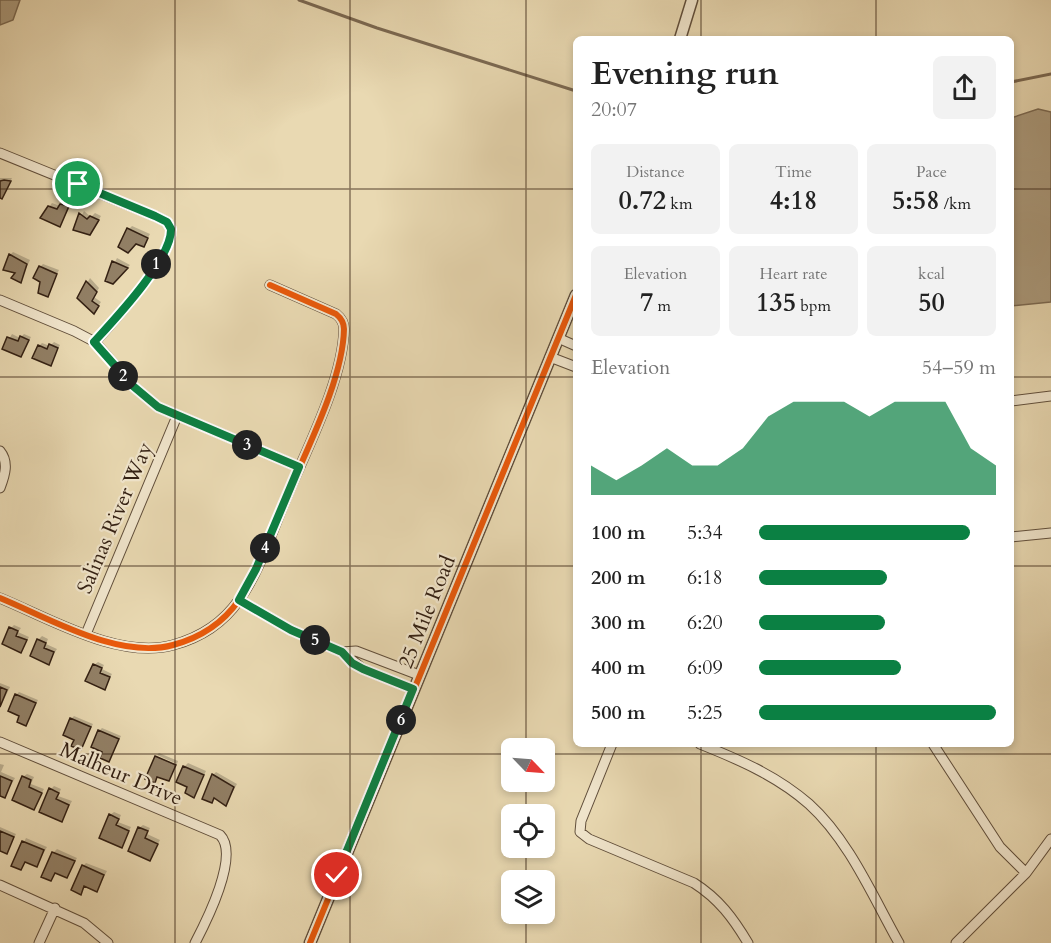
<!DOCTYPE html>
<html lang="en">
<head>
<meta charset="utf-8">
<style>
	:root { --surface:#fff; --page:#f2f2f2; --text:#222; --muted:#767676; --accent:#0b8043 }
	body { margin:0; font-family:Cardo,serif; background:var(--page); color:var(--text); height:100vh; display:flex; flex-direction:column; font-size:22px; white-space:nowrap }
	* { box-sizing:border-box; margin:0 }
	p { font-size:20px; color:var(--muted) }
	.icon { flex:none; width:33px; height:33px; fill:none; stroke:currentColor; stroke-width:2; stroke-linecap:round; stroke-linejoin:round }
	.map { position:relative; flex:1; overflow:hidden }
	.panel { position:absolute; left:573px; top:36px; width:441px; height:711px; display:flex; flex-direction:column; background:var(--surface); border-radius:9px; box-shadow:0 3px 9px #0003 }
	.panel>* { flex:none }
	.needle { width:39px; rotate:115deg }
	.buttons { position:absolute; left:501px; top:738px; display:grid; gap:12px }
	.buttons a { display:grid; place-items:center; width:54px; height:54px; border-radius:9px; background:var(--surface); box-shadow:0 3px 9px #0003; font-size:30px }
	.pin { position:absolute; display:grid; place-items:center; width:51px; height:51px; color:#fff; margin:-26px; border:3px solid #fff; border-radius:50%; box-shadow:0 2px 6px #0007 }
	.km { position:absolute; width:30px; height:30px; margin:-15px; border-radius:50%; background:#222; color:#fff; font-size:16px; line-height:30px; text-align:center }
	.round { display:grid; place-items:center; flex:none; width:63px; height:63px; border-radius:9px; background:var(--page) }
	.headline { display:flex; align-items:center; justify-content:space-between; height:102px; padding:0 18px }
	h1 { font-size:33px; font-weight:600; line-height:45px }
	.stats { display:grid; grid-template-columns:repeat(3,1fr); gap:9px; height:102px; padding:6px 18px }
	.stats div { display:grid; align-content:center; border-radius:9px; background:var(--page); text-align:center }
	.stats b { font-size:26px; font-weight:600 }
	.stats small { font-size:16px; font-weight:400 }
	.stats p { font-size:16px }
	.chart { height:168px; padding:12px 18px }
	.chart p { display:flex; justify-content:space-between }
	.chart svg { width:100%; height:108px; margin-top:6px; fill:var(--accent); opacity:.7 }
	ul { padding:0 18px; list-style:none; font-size:20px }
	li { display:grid; grid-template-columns:96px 72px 1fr; align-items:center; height:45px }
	li i { height:15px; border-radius:8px; background:var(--accent) }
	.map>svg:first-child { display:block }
	.water { fill:#ab9a7c; stroke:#7b6952; stroke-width:1.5 }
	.shadow { fill:#0003 }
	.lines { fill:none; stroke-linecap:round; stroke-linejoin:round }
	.stream { stroke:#7b6952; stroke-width:3 }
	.building { fill:#928066; stroke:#332013; stroke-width:1.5 }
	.minor-casing { stroke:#604e3b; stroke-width:11 }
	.tertiary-casing { stroke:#604e3b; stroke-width:13 }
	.minor { stroke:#f1e6cd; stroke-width:9 }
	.tertiary { stroke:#f1e6cd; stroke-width:10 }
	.cycleway-casing { stroke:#f1e6cd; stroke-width:10 }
	.cycleway { stroke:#e8590c; stroke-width:6 }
	.route-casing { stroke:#fff; stroke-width:12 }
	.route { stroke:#0b8043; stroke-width:8 }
	.grid { fill:none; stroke:#332013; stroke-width:1.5; stroke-opacity:0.55 }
	.labels { text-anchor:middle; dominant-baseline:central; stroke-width:4.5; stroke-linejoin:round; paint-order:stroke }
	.street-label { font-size:21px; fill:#332013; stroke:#f1e6cd }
</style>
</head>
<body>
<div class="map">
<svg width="1051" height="943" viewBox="0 0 1051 943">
	<rect width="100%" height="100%" fill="#e9d9b2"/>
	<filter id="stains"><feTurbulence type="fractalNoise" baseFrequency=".00333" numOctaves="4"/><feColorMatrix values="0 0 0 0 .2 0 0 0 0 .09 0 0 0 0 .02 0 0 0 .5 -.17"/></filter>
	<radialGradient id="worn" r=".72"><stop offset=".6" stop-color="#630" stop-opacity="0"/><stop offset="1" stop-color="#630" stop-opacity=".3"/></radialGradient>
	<!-- water -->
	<path class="water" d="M0,0H20L13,20L0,25Z
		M1038,109L1051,112V302L1011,306V118Z"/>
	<!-- shadow -->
	<path class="shadow" d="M0,178H12L2,197L0,196Z
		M65,201L72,203L60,225L49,207L52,203L60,206Z
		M84,211L91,217L95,213L101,216L90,234L75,229Z
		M132,226L150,234L144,245L136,242L129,229Z
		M13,252L30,260L20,281L10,255Z
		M117,258L130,265L113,282L106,280Z
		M43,264L59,270L47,295L40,267Z
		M90,278L99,288L94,297L101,302L94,312L79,298Z
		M12,334L20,338L24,334L31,337L21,356L4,348Z
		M54,342L60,345L50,364L39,346L42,343L50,346Z
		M14,625L21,628L18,632L29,637L21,651L11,628Z
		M42,636L48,639L46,644L57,649L48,663L38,640Z
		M98,662L104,665L102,669L112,674L104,688L94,665Z
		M0,683L10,687L0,708Z
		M19,692L38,700L26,724L16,695Z
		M74,716L93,724L81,748L71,719Z
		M102,728L121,736L109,760L99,731Z
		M159,753L178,761L177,764L157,755Z
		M188,763L206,771L194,796L184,767Z
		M0,764L4,765L1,772L15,778L5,796L0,794Z
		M216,772L237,784L226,804L215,797L211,801L213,775Z
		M27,774L34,777L31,784L44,789L34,808L23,777Z
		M54,786L61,789L58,796L72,801L62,820L51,789Z
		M114,812L121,815L118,822L131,827L121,846L110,815Z
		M143,825L150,828L147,834L160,840L150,859L139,828Z
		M0,827L16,834L7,853L0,850Z
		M26,838L47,847L37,865L26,861L21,868L13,865Z
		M57,849L77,858L67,876L56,872L51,879L53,853Z
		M86,863L107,871L97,890L86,885L81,893L83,866Z"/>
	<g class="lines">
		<!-- stream -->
		<path class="stream" d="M299,0L377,28L576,91
			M1011,82L1051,74"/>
	</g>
	<!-- building -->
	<path class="building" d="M4,180L11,181L2,199L0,198V181Z
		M60,204L69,206L60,227L40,218L48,206L57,209Z
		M79,213L87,219L90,216L99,220L90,235L73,230Z
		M127,228L148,238L144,247L136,244L128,253L118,247Z
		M9,254L27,264L21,283L11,278L15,273L3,270Z
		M112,261L128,268L113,284L105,281Z
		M39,266L57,274L48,297L38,293L40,282L33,278Z
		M86,281L97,292L92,301L99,306L94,314L77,298Z
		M20,336L29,340L21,357L2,349L7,337L18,341Z
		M49,344L58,348L51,366L32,358L38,345L47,349Z
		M9,627L18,631L16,636L27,640L21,653L2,644Z
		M37,639L46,643L44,648L54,652L49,665L30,656Z
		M93,664L102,668L100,673L110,677L105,690L85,681Z
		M0,687L7,690L0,707Z
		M15,694L36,703L26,726L17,722L19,716L8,711Z
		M70,718L91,727L81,750L71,746L74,740L63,735Z
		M98,730L119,739L109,762L100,758L102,752L91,747Z
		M155,756L176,765L169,781L157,777L155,783L145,779Z
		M183,766L204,775L194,798L185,793L187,787L176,782Z
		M212,774L234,787L226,806L214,798L212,803L202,799Z
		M0,776L12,781L5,798L0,796Z
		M22,776L31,780L29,787L42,793L34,810L12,800Z
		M49,788L59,793L56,799L69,805L62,822L39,812Z
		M109,814L119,819L116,825L129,831L122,848L99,838Z
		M138,827L148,831L145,838L158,844L150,861L128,851Z
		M0,831L14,837L7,854L0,851Z
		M22,841L44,850L37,867L25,862L21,870L11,866Z
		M52,852L75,861L67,878L55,873L51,881L41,877Z
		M82,865L104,875L97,892L84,886L81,895L71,890Z"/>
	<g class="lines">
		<defs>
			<path id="minor" d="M0,153L155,216L167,222L171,229C172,259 114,320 95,342
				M0,300L74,331L95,342L133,386L158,407L299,467
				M558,338L576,346
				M550,357L576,367
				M1011,401L1051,396
				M0,451C9,462 5,475 0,488
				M1011,537L1051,533
				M0,598C49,618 119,660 173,645C199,638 223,623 239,600C260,571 271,534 285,501C305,452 343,381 344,329C344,322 341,318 336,314L270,285
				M239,600L291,630L342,652L363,669L413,689
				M86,634L177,416
				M342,652L356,651L419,675
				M0,742L220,835C240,855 207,920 195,943
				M612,744L581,821L580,832L589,839L694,883C719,899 733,918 748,943
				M700,744C740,760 777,776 809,804C849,840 873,897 899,943
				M933,744L1000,847L1026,873
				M0,885L84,923L108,943
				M39,943L55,908
				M956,943L1026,873L1051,839"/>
			<path id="tertiary" d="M680,39L692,0
				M310,943L576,295"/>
		</defs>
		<!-- minor casing -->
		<use href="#minor" class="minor-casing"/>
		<!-- tertiary casing -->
		<use href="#tertiary" class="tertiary-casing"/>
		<!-- minor -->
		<use href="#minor" class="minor"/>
		<!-- tertiary -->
		<use href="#tertiary" class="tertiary"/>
		<defs>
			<path id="cycleway" d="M0,598C49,618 119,660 173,645C199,638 223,623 239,600C260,571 271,534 285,501C305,452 343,381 344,329C344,322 341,318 336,314L270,285
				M310,943L576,295"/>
		</defs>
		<!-- cycleway casing -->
		<use href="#cycleway" class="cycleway-casing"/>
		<!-- cycleway -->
		<use href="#cycleway" class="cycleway"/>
	</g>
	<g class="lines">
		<defs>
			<path id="route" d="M78,184L155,216L167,222L171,229C172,259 114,320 94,342L133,386L158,407L299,467L256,569L239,600L291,630L342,652L352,663L363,669L413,689L337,875"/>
		</defs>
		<!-- route casing -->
		<use href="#route" class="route-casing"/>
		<!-- route -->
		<use href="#route" class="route"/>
	</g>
	<!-- grid -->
	<path class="grid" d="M175,0V943M350,0V943M526,0V748M701,0V39M876,0V39M0,189H576M1011,189H1051M0,377H576M1011,377H1051M0,566H576M1011,566H1051M701,744V943M876,744V943M0,754H512M544,754H1051M526,782V814M526,848V880M526,914V943"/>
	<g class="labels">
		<!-- street labels -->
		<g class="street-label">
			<text transform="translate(115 518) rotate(-67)">Salinas River Way</text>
			<text transform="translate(427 612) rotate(-68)">25 Mile Road</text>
			<text transform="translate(121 774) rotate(23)">Malheur Drive</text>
		</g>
	</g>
	<rect width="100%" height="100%" filter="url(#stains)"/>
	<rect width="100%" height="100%" fill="url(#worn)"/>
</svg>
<div class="buttons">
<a><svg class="needle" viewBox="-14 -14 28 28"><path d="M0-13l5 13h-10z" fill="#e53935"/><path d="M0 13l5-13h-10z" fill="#767676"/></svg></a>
<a><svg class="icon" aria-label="locate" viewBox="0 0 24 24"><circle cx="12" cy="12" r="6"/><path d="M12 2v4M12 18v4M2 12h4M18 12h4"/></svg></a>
<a><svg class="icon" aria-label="layers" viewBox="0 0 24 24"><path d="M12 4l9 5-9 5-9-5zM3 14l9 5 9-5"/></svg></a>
</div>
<div class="pin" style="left:78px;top:184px;background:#1e9e55"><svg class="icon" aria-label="arrive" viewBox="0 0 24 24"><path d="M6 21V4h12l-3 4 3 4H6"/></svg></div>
<div class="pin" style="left:337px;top:875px;background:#d93025"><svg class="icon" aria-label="check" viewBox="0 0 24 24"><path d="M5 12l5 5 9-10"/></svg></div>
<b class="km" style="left:156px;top:264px">1</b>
<b class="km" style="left:123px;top:376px">2</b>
<b class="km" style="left:247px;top:445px">3</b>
<b class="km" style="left:265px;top:548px">4</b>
<b class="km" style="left:315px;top:640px">5</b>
<b class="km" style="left:401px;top:720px">6</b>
<section class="panel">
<div class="headline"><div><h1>Evening run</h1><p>20:07</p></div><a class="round"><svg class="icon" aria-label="share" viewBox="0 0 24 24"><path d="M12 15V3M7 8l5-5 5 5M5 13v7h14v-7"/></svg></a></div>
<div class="stats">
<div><p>Distance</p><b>0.72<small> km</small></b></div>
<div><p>Time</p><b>4:18</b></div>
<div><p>Pace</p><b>5:58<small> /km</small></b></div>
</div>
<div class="stats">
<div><p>Elevation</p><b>7<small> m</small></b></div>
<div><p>Heart rate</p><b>135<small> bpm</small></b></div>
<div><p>kcal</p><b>50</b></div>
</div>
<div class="chart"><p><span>Elevation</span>54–59 m</p>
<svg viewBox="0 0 160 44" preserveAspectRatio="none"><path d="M0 44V32L10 38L20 32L30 25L40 32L50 32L60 25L70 12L80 6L90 6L100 6L110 12L120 6L130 6L140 6L150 25L160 32V44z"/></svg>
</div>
<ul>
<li><b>100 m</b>5:34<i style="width:89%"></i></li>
<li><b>200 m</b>6:18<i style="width:54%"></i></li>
<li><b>300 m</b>6:20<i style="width:53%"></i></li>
<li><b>400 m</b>6:09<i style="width:60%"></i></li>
<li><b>500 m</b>5:25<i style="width:100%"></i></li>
</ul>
</section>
</div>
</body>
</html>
